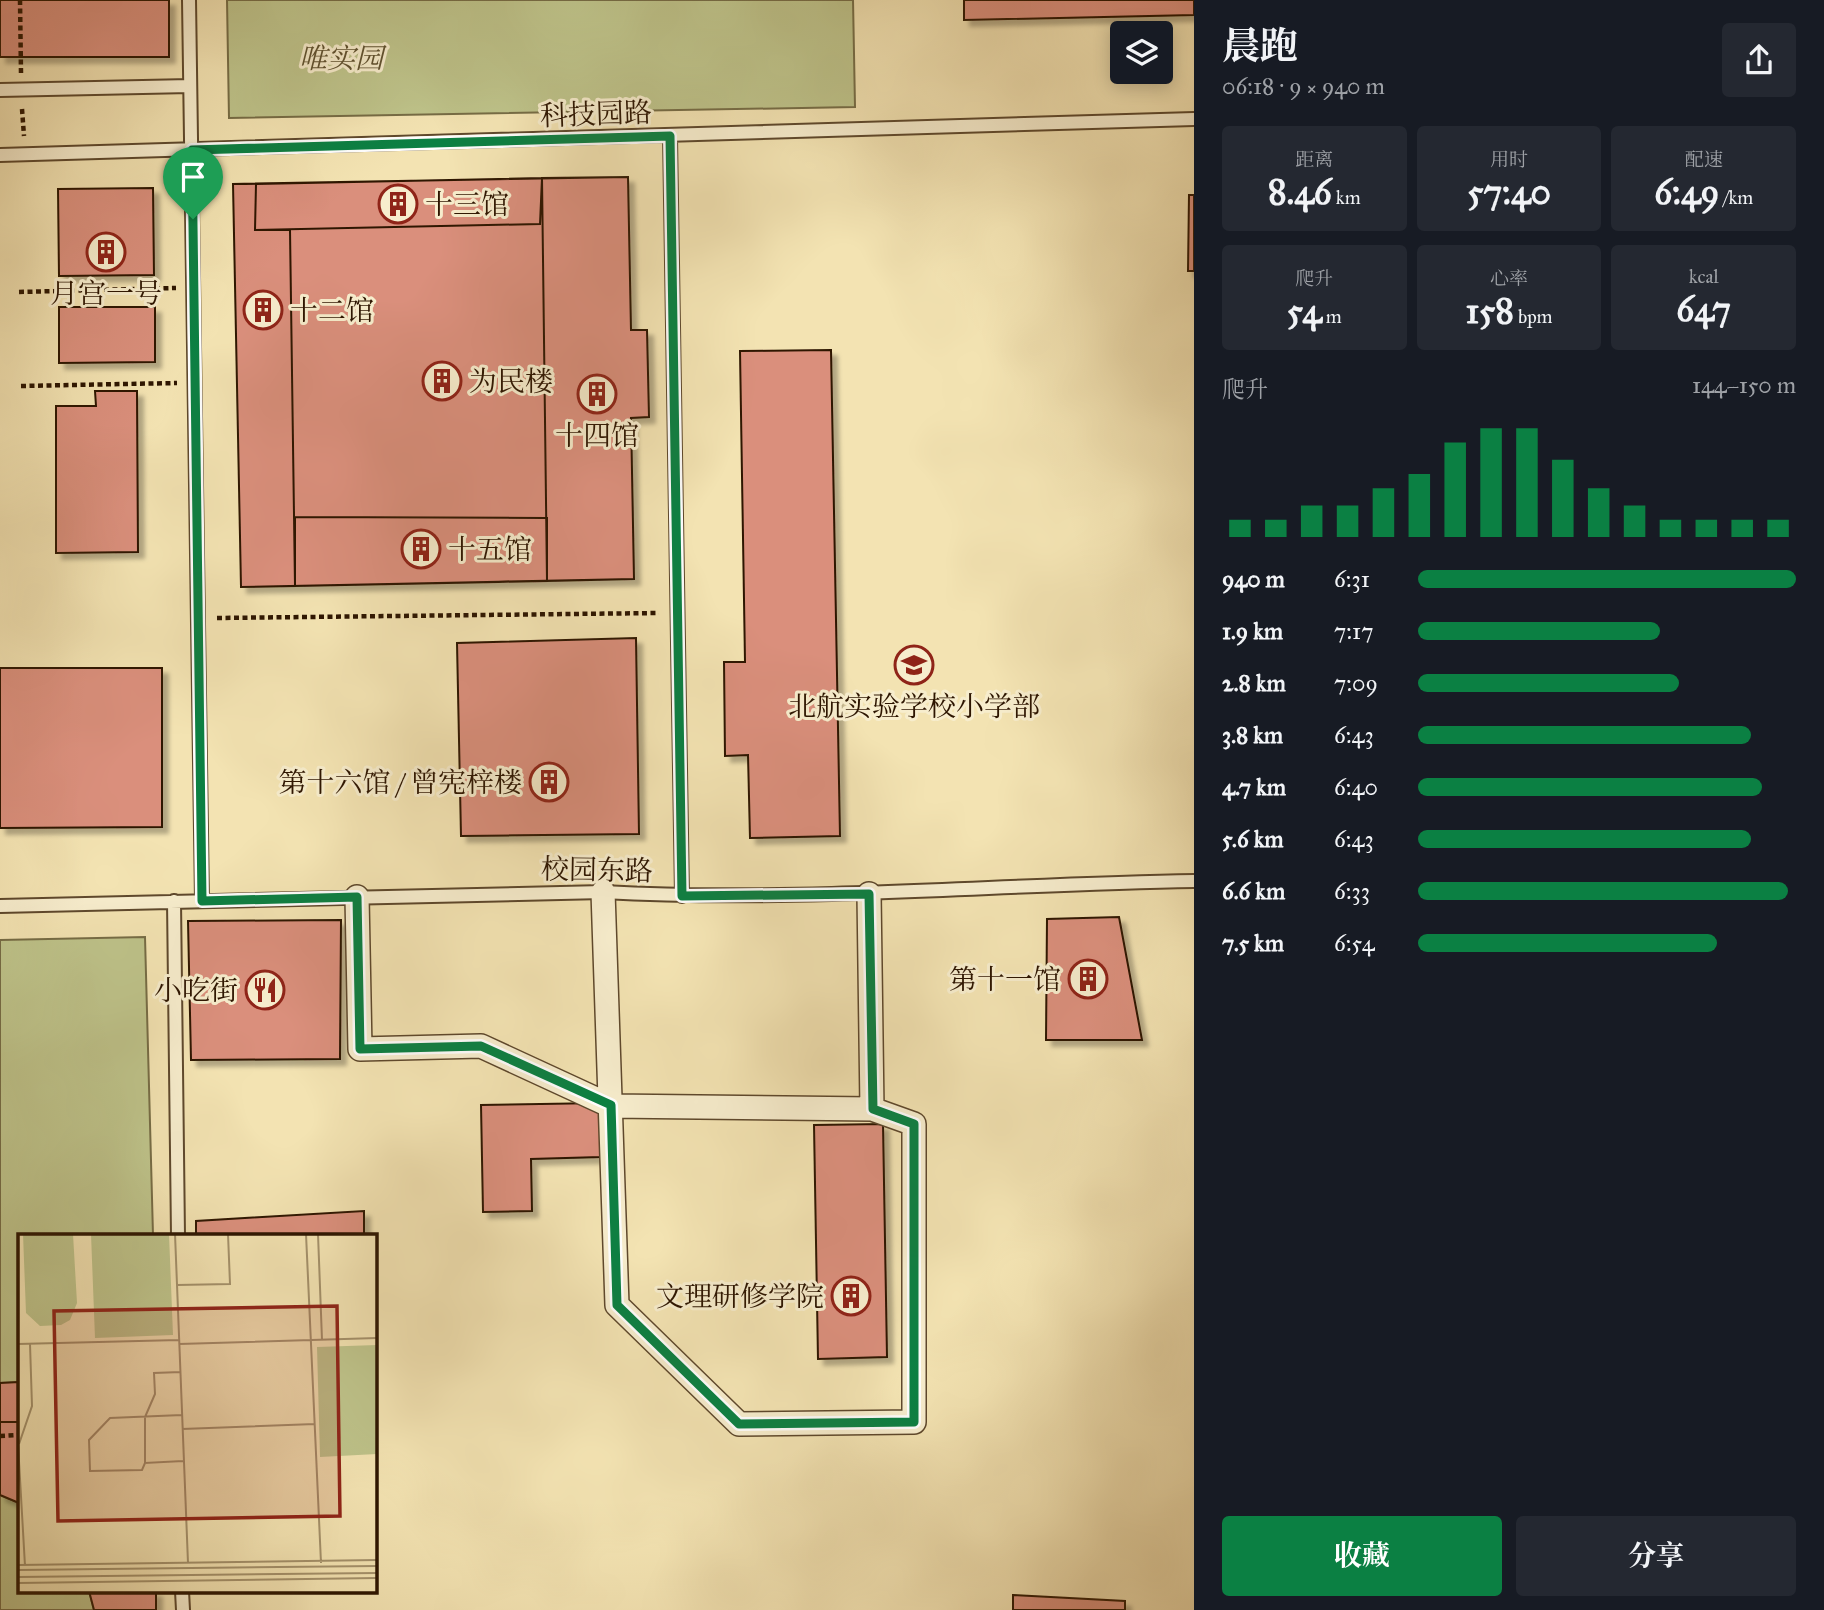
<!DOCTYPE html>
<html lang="zh">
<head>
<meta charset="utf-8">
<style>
	:root { --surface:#171b24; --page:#242831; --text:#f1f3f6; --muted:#9ea1a6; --accent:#0b8043 }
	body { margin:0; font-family:"IM FELL Great Primer","Noto Serif SC",serif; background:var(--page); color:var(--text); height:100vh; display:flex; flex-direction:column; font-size:26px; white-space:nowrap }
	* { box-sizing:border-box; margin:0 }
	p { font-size:23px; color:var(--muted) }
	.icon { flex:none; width:38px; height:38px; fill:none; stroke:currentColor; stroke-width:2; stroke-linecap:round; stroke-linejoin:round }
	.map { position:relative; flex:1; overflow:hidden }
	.sheet { display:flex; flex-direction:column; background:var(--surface); width:630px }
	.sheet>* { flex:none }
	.controls { position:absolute; left:1110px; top:21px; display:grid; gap:14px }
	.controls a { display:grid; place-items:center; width:63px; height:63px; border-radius:7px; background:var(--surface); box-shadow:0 4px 18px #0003; font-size:35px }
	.pin { position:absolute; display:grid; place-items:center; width:60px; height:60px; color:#fff; margin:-72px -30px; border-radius:50% 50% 50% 0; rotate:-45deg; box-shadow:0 0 7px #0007 }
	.pin .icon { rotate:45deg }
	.round { display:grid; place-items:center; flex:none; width:74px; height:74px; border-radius:7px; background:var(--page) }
	.overview { display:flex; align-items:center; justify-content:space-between; height:119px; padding:0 28px }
	h1 { font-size:38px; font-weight:700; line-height:52px }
	.stats { display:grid; grid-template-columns:repeat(3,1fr); gap:10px; height:119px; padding:7px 28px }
	.stats div { display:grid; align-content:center; border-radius:7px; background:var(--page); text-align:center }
	.stats b { font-size:35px; font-weight:700 }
	.stats small { font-size:19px; font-weight:400 }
	.stats p { font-size:19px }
	.chart { height:196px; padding:14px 28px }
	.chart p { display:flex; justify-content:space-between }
	.chart svg { width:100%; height:126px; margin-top:7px; stroke:var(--accent); stroke-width:6 }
	.primary-button { display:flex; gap:14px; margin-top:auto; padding:14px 28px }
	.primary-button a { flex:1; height:80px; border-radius:7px; background:var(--accent); color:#fff; font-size:28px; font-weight:700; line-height:80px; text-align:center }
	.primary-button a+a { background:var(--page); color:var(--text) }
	ul { padding:0 28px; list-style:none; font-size:23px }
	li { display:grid; grid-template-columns:112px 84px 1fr; align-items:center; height:52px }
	li i { height:18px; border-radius:9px; background:var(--accent) }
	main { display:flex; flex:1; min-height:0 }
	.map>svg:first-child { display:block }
	.green { fill:#bec38a; stroke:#766c45; stroke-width:2 }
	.building { fill:#da8f7c; stroke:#2d1500; stroke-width:2; filter:url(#shadow) }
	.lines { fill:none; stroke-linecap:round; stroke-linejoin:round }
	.service-casing { stroke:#5e482c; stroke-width:16 }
	.minor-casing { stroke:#5e482c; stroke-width:26 }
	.path { stroke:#2d1500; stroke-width:4.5; stroke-dasharray:5 3.5; stroke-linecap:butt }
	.service { stroke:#f7edcd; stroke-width:12 }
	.minor { stroke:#f7edcd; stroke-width:23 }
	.route-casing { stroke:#fff; stroke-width:14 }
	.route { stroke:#0b8043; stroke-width:9 }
	.labels { text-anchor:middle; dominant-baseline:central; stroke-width:6; stroke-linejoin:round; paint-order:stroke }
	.park-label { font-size:28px; font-style:italic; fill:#605230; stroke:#f7edcd }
	.street-label { font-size:28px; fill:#2d1500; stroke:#f7edcd }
	.poi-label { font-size:28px; fill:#2d1500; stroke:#f7edcd; text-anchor:start }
	.inset-road { fill:none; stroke:#a4916b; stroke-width:2 }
	.view { fill:#8f2418; fill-opacity:0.15; stroke:#8f2418; stroke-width:3.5 }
	.inset-edge { fill:none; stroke:#2d1500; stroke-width:3.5 }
</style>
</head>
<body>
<main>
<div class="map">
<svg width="1194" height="1610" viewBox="0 0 1194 1610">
	<defs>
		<filter id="shadow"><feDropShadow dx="6" dy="6" stdDeviation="2" flood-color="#0004"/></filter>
	</defs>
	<rect width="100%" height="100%" fill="#f3e3b2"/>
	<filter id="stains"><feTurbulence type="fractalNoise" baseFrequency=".00286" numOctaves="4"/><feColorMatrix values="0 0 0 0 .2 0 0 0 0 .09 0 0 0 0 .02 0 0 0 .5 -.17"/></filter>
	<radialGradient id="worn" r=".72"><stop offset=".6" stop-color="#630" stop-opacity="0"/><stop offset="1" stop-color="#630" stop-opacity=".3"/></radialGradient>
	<!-- green -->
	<path class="green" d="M227,0H853L855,107L229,118Z
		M145,937L153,1235L19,1236V1382L0,1383V940Z
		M0,1495L19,1503V1591H89L94,1610H0Z"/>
	<!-- building -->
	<path class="building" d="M0,0H169V57H0Z
		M964,0H1194V15L964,20Z
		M628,177L631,330H647L649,417L631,418L634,579L241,587L233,184Z
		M628,177L631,330H647L649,417L631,418L634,579L547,581L542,178Z
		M542,178L540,224L255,230L256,184Z
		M233,184H256L255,230H290L295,586L241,587Z
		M153,188L154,275L59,276L58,189Z
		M1189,195H1194V271H1188Z
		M59,307H155V362L59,363Z
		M831,350L840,836L750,838L748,755L725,756L724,662H745L740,351Z
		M95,391H137L138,552L56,553V406H96Z
		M295,517L547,518V581L295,586Z
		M636,638L639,834L461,836L457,643Z
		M0,668H162V827L0,828Z
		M1119,917L1142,1040H1046L1047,919Z
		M341,920L340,1059L191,1060L188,921Z
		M600,1103L601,1157L531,1159L532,1211L483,1212L481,1105Z
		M883,1124L887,1357L818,1359L814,1125Z
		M364,1211V1236H196V1221Z
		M19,1382V1422H0V1383Z
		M0,1422H19V1503L0,1495Z
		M89,1591H156V1610H94Z
		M1013,1595L1125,1601V1610H1013Z"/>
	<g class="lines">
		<defs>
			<path id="service" d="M189,0L202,901
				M0,90L190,86
				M670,136L682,896
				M0,155L1194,119
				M174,901L178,1236
				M0,906L603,892C800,903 997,884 1194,881
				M182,1591L183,1610"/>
			<path id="minor" d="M603,892L617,1305L739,1424L914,1422V1124L872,1109
				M357,897L360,1049L481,1046L611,1106L872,1109L869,894"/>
		</defs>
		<!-- service casing -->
		<use href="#service" class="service-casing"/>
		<!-- minor casing -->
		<use href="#minor" class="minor-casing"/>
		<!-- path -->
		<path class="path" d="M20,0L21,73
			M22,109L24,136
			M19,292L176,288
			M21,386L177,383
			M217,618L659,613
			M0,1436L19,1435"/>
		<!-- service -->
		<use href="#service" class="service"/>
		<!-- minor -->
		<use href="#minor" class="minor"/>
	</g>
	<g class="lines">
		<defs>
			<path id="route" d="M670,136L682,896L869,894L873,1109L914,1124V1422L739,1424L617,1305L611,1105L481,1046L360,1049L357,897L202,901L192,150Z"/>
		</defs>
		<!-- route casing -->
		<use href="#route" class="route-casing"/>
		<!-- route -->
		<use href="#route" class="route"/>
	</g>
	<!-- icons -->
	<defs>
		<symbol id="building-ring" viewBox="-11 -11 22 22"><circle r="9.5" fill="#f7edcd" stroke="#8f2418" stroke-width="1.5"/><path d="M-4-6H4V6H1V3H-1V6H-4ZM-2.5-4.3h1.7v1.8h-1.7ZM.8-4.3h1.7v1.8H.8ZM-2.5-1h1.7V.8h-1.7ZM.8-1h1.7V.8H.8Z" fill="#8f2418"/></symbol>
		<symbol id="school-ring" viewBox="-11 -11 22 22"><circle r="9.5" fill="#f7edcd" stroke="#8f2418" stroke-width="1.5"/><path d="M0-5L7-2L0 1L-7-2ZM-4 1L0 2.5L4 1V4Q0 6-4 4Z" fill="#8f2418"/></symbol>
		<symbol id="restaurant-ring" viewBox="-11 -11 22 22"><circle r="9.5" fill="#f7edcd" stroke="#8f2418" stroke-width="1.5"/><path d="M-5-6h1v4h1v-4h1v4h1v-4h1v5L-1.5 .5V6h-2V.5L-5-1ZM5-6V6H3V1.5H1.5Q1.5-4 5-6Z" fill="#8f2418"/></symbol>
	</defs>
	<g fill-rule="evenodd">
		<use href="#building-ring" x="376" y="182" width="44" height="44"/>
		<use href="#building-ring" x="84" y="230" width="44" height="44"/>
		<use href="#building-ring" x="241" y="288" width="44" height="44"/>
		<use href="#building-ring" x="420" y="359" width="44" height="44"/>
		<use href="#building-ring" x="575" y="372" width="44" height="44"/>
		<use href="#building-ring" x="399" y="527" width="44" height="44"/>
		<use href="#school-ring" x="892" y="643" width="44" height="44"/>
		<use href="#building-ring" x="527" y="760" width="44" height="44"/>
		<use href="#building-ring" x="1066" y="957" width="44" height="44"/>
		<use href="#restaurant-ring" x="243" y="968" width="44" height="44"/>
		<use href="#building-ring" x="829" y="1274" width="44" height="44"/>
	</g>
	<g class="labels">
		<!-- park labels -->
		<g class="park-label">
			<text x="341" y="58">唯实园</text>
		</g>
		<!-- street labels -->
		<g class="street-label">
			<text transform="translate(596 114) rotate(-2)">科技园路</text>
			<text transform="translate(597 870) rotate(1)">校园东路</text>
		</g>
		<!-- poi labels -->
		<g class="poi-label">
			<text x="425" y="204">十三馆</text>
			<text x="106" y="293" text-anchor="middle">月宫一号</text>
			<text x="290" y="310">十二馆</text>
			<text x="469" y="381">为民楼</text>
			<text x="597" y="435" text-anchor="middle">十四馆</text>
			<text x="448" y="549">十五馆</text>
			<text x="914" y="706" text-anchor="middle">北航实验学校小学部</text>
			<text x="522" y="782" text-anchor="end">第十六馆 / 曾宪梓楼</text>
			<text x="1061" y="979" text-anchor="end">第十一馆</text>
			<text x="238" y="990" text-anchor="end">小吃街</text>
			<text x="824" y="1296" text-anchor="end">文理研修学院</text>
		</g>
	</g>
	<!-- overview -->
	<g transform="translate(18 1234)">
		<rect width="359" height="359" fill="#f3e3b2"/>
		<path d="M5,0H55L59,69L52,86L43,91L22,92L8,79ZM73,0H151L155,101L77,104ZM359,111V220L302,223L299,113Z" fill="#bec38a"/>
		<path class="inset-road" d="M157,0L170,329M288,0L303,329M300,0L304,106M159,51L212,50L210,0M0,110L161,106M161,110L359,104M163,138L136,139L137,160L127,183V229L165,227M164,195L297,190M0,210L7,332M1,210L14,172L12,110M127,229L124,236L72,237L71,206L92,184L164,181M0,331L359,326M0,336L359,332M0,343L359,339M0,349L359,344"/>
		<path class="view" d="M319,72L322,282L40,287L36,77Z"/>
		<rect width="359" height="359" class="inset-edge"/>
	</g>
	<rect width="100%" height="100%" filter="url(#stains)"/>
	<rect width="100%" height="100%" fill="url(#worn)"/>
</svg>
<div class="controls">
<a><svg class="icon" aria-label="layers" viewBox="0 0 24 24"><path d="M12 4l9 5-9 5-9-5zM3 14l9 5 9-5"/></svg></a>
</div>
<div class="pin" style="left:193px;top:219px;background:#1e9e55"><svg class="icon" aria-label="arrive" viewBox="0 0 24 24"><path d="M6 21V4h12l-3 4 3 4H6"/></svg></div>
</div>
<section class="sheet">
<div class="overview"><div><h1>晨跑</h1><p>06:18 · 9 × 940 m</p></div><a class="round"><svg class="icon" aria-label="share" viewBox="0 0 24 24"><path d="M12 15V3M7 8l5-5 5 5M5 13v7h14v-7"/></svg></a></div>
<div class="stats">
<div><p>距离</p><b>8.46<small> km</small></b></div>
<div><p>用时</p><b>57:40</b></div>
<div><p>配速</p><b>6:49<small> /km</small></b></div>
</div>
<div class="stats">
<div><p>爬升</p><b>54<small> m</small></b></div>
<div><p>心率</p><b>158<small> bpm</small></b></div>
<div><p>kcal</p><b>647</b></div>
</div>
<div class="chart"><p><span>爬升</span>144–150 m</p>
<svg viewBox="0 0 160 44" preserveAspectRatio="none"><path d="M5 44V38M15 44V38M25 44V33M35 44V33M45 44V27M55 44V22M65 44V11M75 44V6M85 44V6M95 44V17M105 44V27M115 44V33M125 44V38M135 44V38M145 44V38M155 44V38"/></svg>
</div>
<ul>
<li><b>940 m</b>6:31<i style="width:100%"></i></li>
<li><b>1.9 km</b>7:17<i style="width:64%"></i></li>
<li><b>2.8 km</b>7:09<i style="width:69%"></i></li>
<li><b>3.8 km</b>6:43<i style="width:88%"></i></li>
<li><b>4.7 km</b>6:40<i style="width:91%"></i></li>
<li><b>5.6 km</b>6:43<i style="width:88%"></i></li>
<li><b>6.6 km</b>6:33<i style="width:98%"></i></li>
<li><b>7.5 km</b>6:54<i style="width:79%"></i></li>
</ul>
<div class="primary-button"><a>收藏</a><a>分享</a></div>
</section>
</main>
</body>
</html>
